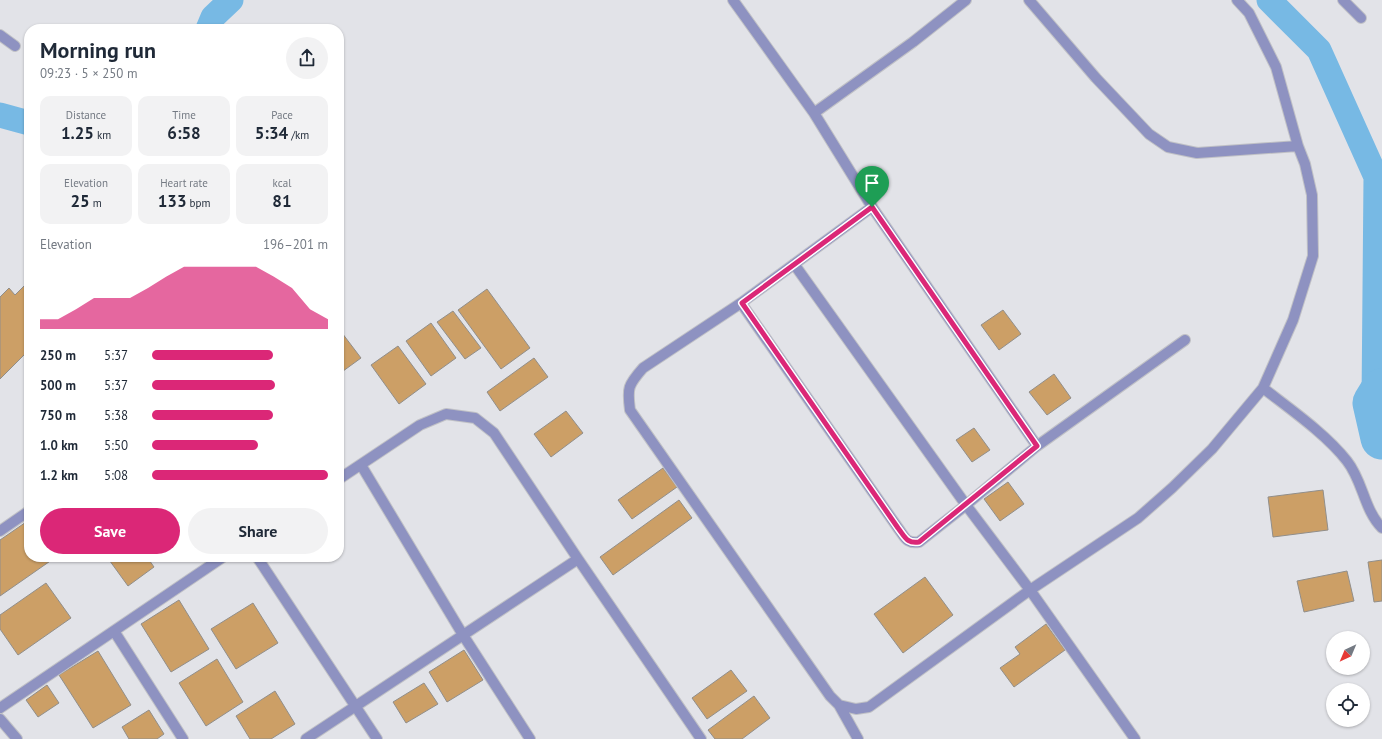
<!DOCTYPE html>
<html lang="en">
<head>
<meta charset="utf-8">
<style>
	:root { --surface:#fff; --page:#f2f2f3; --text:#1f2937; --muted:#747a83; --accent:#db2777 }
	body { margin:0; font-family:"PT Sans",sans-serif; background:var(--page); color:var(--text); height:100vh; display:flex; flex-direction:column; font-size:15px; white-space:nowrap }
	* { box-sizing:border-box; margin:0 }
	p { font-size:13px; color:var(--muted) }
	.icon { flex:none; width:22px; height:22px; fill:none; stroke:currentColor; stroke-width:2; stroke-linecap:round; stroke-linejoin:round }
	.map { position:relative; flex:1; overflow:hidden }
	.sheet { position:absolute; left:24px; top:24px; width:320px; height:538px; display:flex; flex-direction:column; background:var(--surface); border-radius:16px; box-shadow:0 1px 3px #0004 }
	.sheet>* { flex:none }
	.needle { width:26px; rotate:224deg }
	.fabs { position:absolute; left:1326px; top:631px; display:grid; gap:8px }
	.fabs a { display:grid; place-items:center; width:44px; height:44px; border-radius:50%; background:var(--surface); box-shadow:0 1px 3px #0004; font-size:20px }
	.pin { position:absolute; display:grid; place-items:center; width:34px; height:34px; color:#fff; margin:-41px -17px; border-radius:50% 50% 50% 0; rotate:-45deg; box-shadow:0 0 4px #0007 }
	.pin .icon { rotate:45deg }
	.round { display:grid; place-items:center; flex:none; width:42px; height:42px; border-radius:21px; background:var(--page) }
	.head { display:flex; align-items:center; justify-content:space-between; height:68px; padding:0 16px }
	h1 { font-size:22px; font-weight:700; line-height:30px }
	.figures { display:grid; grid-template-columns:repeat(3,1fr); gap:6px; height:68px; padding:4px 16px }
	.figures div { display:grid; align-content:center; border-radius:10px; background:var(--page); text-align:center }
	.figures b { font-size:17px; font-weight:700 }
	.figures small { font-size:11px; font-weight:400 }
	.figures p { font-size:11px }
	.chart { height:112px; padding:8px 16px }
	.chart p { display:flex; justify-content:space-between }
	.chart svg { width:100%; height:72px; margin-top:4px; fill:var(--accent); opacity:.7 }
	.primary-button { display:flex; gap:8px; margin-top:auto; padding:8px 16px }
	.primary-button a { flex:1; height:46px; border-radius:24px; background:var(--accent); color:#fff; font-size:16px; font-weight:700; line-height:46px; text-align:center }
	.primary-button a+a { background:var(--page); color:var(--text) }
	ul { padding:0 16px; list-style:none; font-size:13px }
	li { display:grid; grid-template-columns:64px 48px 1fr; align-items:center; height:30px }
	li i { height:10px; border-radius:5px; background:var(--accent) }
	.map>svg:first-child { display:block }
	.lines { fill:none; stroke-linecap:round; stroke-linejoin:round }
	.canal { stroke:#77b9e4; stroke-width:25 }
	.river { stroke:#77b9e4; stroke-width:43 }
	.building { fill:#cc9f66; stroke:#918e8a }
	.minor-casing { stroke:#c0c1c6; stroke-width:12 }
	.minor { stroke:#8e92c1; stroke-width:10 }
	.route-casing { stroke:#fff; stroke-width:8 }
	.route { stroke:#db2777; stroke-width:5 }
</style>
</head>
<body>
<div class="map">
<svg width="1382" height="739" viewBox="0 0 1382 739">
	<rect width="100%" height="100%" fill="#e2e3e8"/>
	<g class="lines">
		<!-- canal -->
		<path class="canal" d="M1269,0L1319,50L1376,177L1374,403
			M208,29L213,17L231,0
			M0,115L29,123"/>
		<!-- river -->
		<path class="river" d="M1382,390L1374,403L1382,438"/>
	</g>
	<!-- building -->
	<path class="building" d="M29,281V350L0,379V297L9,288L15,295Z
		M487,289L530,348L501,369L458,310Z
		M1003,310L1021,334L999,350L981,325Z
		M453,311L481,348L465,359L437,322Z
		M431,323L456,358L431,376L406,341Z
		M339,329L361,358L339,374Z
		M398,346L426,384L399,404L371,365Z
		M534,358L548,377L500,411L487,392Z
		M1054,374L1071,398L1047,415L1029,392Z
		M566,411L583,433L551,457L534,434Z
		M974,428L990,450L972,462L956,440Z
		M663,468L677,487L632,519L618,500Z
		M1008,482L1024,504L1000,521L984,499Z
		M1323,490L1328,530L1273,537L1268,497Z
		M679,500L692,518L613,575L600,557Z
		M29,520V557H56L0,596V540Z
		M107,557H147L154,567L128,586Z
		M1382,560V601L1374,602L1368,562Z
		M1347,571L1354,601L1304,612L1297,581Z
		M925,577L953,615L903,653L874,614Z
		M46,583L71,618L18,655L0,629V615Z
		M179,600L209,649L171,672L141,624Z
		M253,603L278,643L236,669L211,629Z
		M1046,624L1065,650L1014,687L1000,668L1020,654L1015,647Z
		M464,650L483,680L447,702L429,672Z
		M98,651L131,705L93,728L59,675Z
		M217,659L243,702L206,726L179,683Z
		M731,670L747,691L707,719L692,698Z
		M424,683L438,704L406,723L393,702Z
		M47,685L59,703L38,717L26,700Z
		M275,691L295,724L271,739H250L236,716Z
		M754,696L770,718L742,739H715L708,730Z
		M149,710L164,734L157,739H129L122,727Z"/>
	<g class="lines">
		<defs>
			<path id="minor" d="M733,0L814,113L872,207L1037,446L966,505L1030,590L1135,739
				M1237,0L1249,13L1276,67L1298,146
				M1343,0L1361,18
				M0,35L15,46
				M814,113L913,42L966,0
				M872,207L741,303L643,368C628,385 627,388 630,410L830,696L839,705L856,709L869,707L1030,590L1138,518L1172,488L1212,449L1263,388L1293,320L1313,256L1312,195L1305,164L1298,146L1197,153L1168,147L1149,134L1096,78L1029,0
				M741,303L898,528C905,537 906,544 919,542L966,505L794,264
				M1263,388C1290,409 1326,434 1347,461C1363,481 1364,510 1382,528
				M1037,446L1185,340
				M361,465L463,635L530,739
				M339,479L420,425L446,414L475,418L494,433L578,559L701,739
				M0,531L29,511
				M257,557L377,739
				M114,631L183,739
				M839,705L858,739
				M0,708L223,557
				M0,719L17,739
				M306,739L578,559"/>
		</defs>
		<!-- minor casing -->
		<use href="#minor" class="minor-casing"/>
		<!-- minor -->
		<use href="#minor" class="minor"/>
	</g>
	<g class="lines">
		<defs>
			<path id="route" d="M872,207L1037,446L919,542C907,544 905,537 898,528L742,303Z"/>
		</defs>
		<!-- route casing -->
		<use href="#route" class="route-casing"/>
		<!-- route -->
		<use href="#route" class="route"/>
	</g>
</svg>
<div class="fabs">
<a><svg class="needle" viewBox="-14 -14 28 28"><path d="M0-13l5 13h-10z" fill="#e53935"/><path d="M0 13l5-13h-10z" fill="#747a83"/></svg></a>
<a><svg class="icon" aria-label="locate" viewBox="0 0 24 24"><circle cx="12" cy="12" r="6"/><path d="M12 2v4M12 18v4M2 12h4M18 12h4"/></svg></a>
</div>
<div class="pin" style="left:872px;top:207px;background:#1e9e55"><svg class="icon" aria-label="arrive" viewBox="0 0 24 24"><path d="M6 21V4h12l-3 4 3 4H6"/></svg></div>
<section class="sheet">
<div class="head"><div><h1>Morning run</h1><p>09:23 · 5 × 250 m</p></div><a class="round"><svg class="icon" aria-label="share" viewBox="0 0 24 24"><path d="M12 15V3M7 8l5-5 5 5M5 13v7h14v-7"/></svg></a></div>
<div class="figures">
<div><p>Distance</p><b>1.25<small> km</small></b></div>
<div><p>Time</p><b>6:58</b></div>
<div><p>Pace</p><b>5:34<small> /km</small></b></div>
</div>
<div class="figures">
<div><p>Elevation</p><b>25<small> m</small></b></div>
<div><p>Heart rate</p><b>133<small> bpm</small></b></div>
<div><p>kcal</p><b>81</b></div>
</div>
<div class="chart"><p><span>Elevation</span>196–201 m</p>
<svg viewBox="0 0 160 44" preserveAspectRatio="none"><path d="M0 44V38L10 38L20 32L30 25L40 25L50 25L60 19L70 12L80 6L90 6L100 6L110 6L120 6L130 12L140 19L150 32L160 38V44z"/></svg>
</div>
<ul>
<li><b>250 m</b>5:37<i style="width:69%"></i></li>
<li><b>500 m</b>5:37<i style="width:70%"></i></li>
<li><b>750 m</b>5:38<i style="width:69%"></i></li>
<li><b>1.0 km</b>5:50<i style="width:60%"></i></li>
<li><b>1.2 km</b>5:08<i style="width:100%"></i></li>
</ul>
<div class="primary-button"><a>Save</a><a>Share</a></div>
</section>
</div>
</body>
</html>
